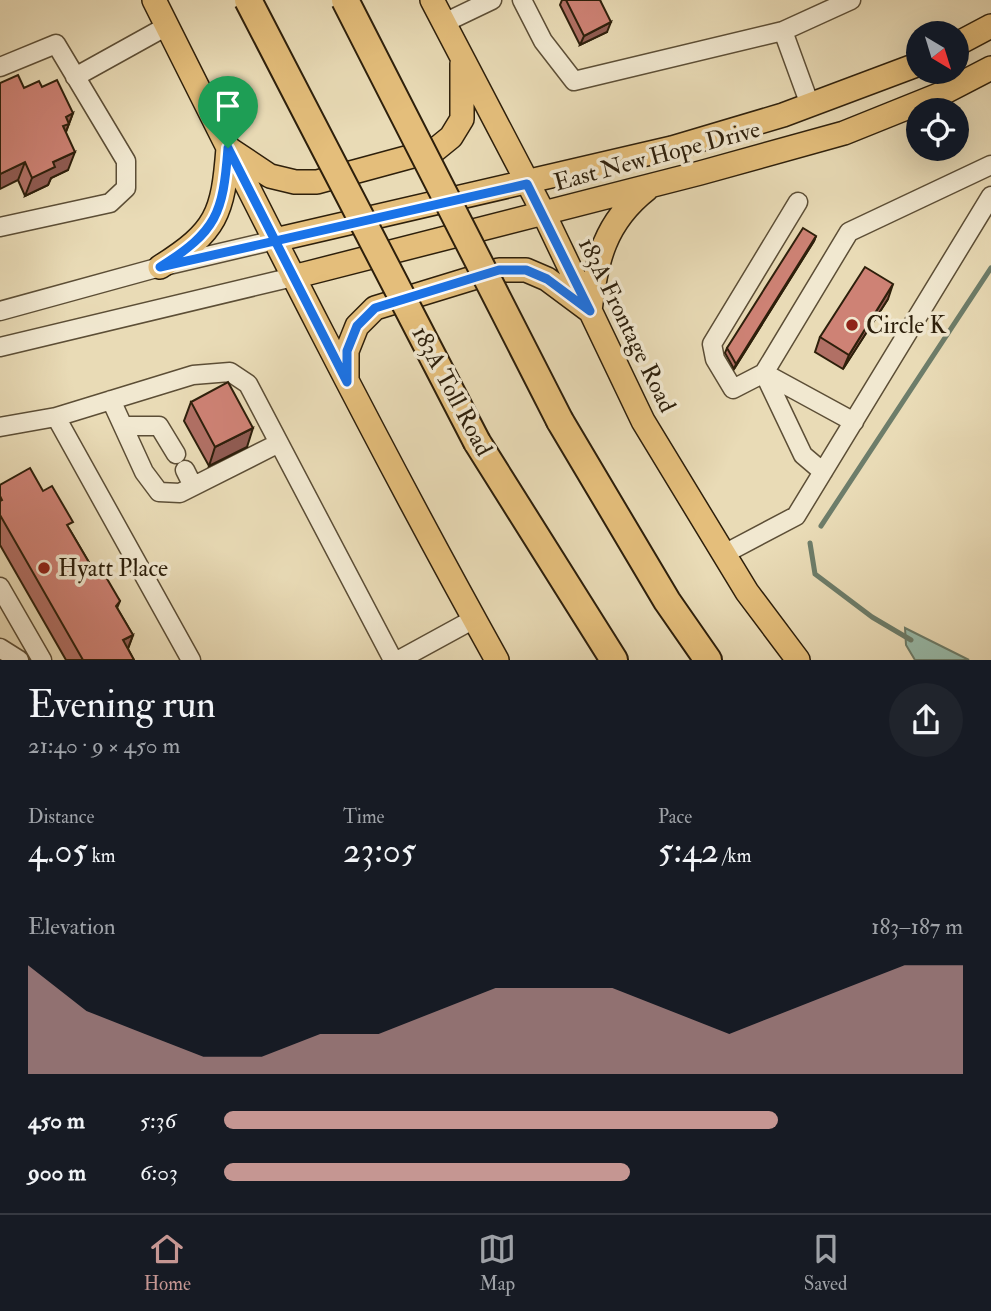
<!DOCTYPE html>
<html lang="en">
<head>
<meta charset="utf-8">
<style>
	:root { --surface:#171b24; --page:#20242c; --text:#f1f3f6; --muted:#9ea1a6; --line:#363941; --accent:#c59692 }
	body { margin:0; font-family:"IM FELL Double Pica",serif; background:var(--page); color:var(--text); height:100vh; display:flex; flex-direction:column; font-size:26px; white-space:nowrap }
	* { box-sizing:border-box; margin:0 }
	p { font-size:23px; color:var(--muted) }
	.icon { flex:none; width:38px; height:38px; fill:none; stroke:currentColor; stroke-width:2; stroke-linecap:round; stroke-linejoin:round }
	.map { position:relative; height:660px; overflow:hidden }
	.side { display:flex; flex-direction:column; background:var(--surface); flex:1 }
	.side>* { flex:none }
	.needle { width:46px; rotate:142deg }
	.tools { position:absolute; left:906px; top:21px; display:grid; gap:14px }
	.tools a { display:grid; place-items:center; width:63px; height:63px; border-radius:50%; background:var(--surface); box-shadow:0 7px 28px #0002; font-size:35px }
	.pin { position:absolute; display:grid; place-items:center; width:60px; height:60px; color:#fff; margin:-72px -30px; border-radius:50% 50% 50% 0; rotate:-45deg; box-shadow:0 0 7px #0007 }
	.pin .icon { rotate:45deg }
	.round { display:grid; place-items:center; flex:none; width:74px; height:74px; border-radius:37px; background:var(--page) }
	.summary { display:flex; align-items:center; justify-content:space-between; height:119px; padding:0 28px }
	h1 { font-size:38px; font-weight:600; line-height:52px }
	.stats { display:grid; grid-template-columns:repeat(3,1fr); gap:10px; height:119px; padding:7px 28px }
	.stats div { display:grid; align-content:center }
	.stats b { font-size:35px; font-weight:600 }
	.stats small { font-size:19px; font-weight:400 }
	.stats p { font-size:19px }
	.chart { height:196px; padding:14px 28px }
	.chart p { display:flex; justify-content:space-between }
	.chart svg { width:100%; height:126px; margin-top:7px; fill:var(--accent); opacity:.7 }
	ul { padding:0 28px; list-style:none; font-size:23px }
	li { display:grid; grid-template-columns:112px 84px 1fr; align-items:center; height:52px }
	li i { height:18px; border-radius:9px; background:var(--accent) }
	.dock { display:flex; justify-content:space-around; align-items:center; height:98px; border-top:2px solid var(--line); background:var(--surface); font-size:19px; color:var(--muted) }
	.dock a { display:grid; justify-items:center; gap:4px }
	.dock .selected { color:var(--accent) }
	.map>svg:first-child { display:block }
	.water { fill:#98bbaa; stroke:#6d7d6a; stroke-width:2 }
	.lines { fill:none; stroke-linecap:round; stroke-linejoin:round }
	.stream { stroke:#6d7d6a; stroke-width:5 }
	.minor-casing { stroke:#5c4e36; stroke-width:21 }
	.major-casing { stroke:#2d1f0b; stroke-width:26 }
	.highway-casing { stroke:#2d1f0b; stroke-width:30 }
	.minor { stroke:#f1e8d0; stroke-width:18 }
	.major { stroke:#e4be7b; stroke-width:23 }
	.highway { stroke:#e4be7b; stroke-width:26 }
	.highway-bridge-casing { stroke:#2d1f0b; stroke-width:30; stroke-linecap:butt }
	.highway-bridge { stroke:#e4be7b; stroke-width:26 }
	.wall { fill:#b17065; stroke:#2d1f0b; stroke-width:2 }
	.shaded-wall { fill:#905b52; stroke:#2d1f0b; stroke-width:2 }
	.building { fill:#ce8275; stroke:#2d1f0b; stroke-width:2 }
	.route-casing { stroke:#fff; stroke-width:14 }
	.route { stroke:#1a73e8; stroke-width:9 }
	.poi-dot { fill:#8f2418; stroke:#f1e8d0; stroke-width:2.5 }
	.labels { text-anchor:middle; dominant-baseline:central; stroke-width:7; stroke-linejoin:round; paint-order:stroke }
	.street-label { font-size:24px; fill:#2d1f0b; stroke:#f1e8d0 }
	.poi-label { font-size:24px; fill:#2d1f0b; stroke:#f1e8d0; text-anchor:start }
</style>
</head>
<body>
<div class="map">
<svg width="991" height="660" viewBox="0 0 991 660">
	<rect width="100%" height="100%" fill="#e9dbb6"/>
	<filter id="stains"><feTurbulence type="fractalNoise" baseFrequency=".00286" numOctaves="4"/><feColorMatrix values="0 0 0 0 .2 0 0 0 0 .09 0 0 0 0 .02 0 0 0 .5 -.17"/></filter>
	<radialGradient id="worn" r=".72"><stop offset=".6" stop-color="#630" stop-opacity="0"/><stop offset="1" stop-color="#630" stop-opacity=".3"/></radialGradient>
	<!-- water -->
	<path class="water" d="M905,628L969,660H915L906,645Z"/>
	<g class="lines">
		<!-- stream -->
		<path class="stream" d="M821,526L991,268
			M810,543L815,574L872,617L911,640"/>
		<defs>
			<path id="minor" d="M522,0L543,41L574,81L783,31L810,105
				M444,23L492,0
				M783,31L851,0
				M0,67L56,44L126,161V188L110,203L0,227
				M75,77L167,26
				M798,202L712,344L715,359L733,389L764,373L854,422
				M0,311L160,267L275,240
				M0,347L293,277
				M111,400L144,472L159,492L180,493L279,443
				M56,417L193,375L230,372L248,384L393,660
				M123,426H159L176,454
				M0,427L56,417L191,660
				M185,470L193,486
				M823,472L803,455L764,373L849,232L991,165
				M724,554L796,516L991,196
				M0,587L42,660
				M0,648L19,660
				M399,660L474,619"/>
			<path id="major" d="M154,0C265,222 376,443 497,660
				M432,0L543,212L643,421L747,592L798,660
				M957,44L991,26
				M275,240L672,148L783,115L919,64
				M160,267C217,231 223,214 228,148L270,176L295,182H317L435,150L451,137L462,119V64
				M293,277L700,173L844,133L941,94L991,68
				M347,379V351L357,326L375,308L499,270H526L547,279L590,311C596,260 605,222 647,189"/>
			<path id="highway" d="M560,421L667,601L708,660
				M477,442L614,660"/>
		</defs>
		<!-- minor casing -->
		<use href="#minor" class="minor-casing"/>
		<!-- major casing -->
		<use href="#major" class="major-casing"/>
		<!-- highway casing -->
		<use href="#highway" class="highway-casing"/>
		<!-- minor -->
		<use href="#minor" class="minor"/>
		<!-- major -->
		<use href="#major" class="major"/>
		<!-- highway -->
		<use href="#highway" class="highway"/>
		<defs>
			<path id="highway-bridge" d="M248,0L477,442
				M345,0L560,421"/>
		</defs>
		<!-- highway-bridge casing -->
		<use href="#highway-bridge" class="highway-bridge-casing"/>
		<!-- highway-bridge -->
		<use href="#highway-bridge" class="highway-bridge"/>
	</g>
	<!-- wall -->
	<path class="wall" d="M562,0H600L607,32L580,45L560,5Z
		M42,87L73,113L66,132L68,170L51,178L48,185L25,196L18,180L24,88Z
		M816,236L814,241L734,369L725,353L727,348Z
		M888,299L843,369L815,352L820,337Z
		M191,402L247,447L209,466L184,421Z
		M0,485L43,491L70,530L97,576L120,601L117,608L133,635L128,649L134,660H66L0,545Z"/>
	<!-- shaded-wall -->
	<path class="shaded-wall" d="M611,22L607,32L580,45L584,36Z
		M73,113L62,142L60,135L66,117Z
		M75,152L68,170L51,178L48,185L25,196L32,178L53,162Z
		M25,162L18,180L0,189V174Z
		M816,236L814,241L734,369L736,364Z
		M893,284L888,299L843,369L849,355Z
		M253,428L247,447L209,466L215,447Z
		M133,635L126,653L123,640Z"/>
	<!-- building -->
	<path class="building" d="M566,0H600L611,22L584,36Z
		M18,75L24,88L39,81L42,87L57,80L73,113L66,117L69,124L63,126L75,152L53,162L55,167L32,178L25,162L0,174V83Z
		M803,228L816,236L736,364L727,348Z
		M865,267L893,284L849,355L820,337Z
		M228,382L253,428L215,447L191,402Z
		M30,468L43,491L52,486L73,522L67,525L97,576L103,572L120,601L116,606L133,635L123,640L134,660H83L0,515V501L2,500L0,496V485Z"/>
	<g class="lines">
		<defs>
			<path id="route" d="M228,148C267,226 307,304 347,382V351L357,326L375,308L499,270H526L547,279L590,311L527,184L160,267C217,231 223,214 228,148"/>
		</defs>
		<!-- route casing -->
		<use href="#route" class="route-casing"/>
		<!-- route -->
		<use href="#route" class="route"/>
	</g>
	<!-- markers -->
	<g class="poi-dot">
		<circle cx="852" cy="325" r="7"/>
		<circle cx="44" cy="568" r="7"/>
	</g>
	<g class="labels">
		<!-- street labels -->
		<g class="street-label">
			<text transform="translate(657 156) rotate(-15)">East New Hope Drive</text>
			<text transform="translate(627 325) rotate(64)">183A Frontage Road</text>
			<text transform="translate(452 391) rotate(62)">183A Toll Road</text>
		</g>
		<!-- poi labels -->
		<g class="poi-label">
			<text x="866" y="325">Circle K</text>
			<text x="58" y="568">Hyatt Place</text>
		</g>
	</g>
	<rect width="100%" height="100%" filter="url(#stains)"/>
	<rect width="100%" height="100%" fill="url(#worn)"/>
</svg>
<div class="tools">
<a><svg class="needle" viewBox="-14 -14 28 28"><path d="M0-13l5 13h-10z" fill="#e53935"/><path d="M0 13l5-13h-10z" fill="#9ea1a6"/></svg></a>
<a><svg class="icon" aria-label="locate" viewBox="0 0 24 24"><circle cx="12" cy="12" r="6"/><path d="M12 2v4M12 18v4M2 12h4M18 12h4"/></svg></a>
</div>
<div class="pin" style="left:228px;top:148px;background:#1e9e55"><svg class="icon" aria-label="arrive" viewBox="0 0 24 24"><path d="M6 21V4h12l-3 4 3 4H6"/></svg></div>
</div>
<section class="side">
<div class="summary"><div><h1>Evening run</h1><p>21:40 · 9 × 450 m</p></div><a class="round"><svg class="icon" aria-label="share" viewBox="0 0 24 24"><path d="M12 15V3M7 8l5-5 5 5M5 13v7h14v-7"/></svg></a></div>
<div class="stats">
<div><p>Distance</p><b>4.05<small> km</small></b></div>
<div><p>Time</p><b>23:05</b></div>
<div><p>Pace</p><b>5:42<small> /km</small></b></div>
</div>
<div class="chart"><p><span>Elevation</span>183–187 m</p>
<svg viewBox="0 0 160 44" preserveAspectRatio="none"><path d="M0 44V6L10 22L20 30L30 38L40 38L50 30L60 30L70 22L80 14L90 14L100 14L110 22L120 30L130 22L140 14L150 6L160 6V44z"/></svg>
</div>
<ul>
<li><b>450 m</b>5:36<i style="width:75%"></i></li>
<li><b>900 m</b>6:03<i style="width:55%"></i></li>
</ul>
</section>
<nav class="dock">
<a class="selected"><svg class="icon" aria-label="home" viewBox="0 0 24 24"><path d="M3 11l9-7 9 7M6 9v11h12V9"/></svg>Home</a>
<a><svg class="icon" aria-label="map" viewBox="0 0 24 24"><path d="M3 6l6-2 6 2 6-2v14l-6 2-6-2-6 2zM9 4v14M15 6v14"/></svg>Map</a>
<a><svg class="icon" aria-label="saved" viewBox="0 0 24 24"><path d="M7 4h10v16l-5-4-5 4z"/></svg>Saved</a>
</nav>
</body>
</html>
